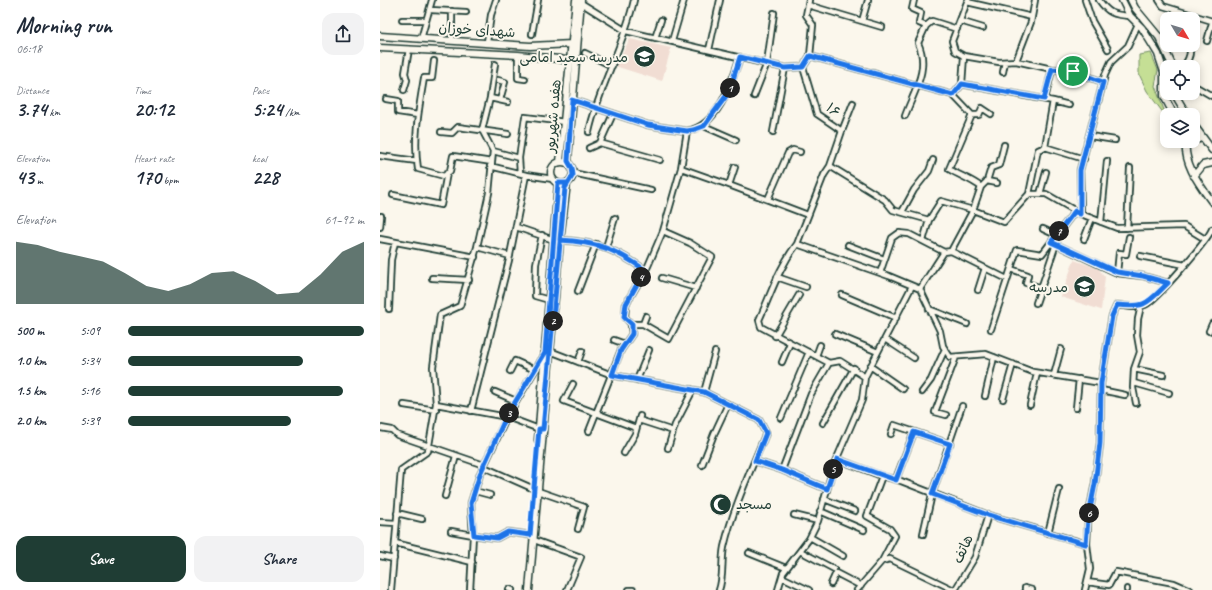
<!DOCTYPE html>
<html lang="en">
<head>
<meta charset="utf-8">
<style>
	:root { --surface:#fff; --page:#f2f2f3; --text:#1f2937; --muted:#747a83; --accent:#1f3d34 }
	body { margin:0; font-family:Caveat,"Playpen Sans Arabic",sans-serif; background:var(--page); color:var(--text); height:100vh; display:flex; flex-direction:column; font-size:15px; white-space:nowrap }
	* { box-sizing:border-box; margin:0 }
	p { font-size:13px; color:var(--muted) }
	.icon { flex:none; width:22px; height:22px; fill:none; stroke:currentColor; stroke-width:2; stroke-linecap:round; stroke-linejoin:round }
	.map { position:relative; flex:1; overflow:hidden }
	.details { display:flex; flex-direction:column; background:var(--surface); width:380px }
	.details>* { flex:none }
	.needle { width:26px; rotate:128deg }
	.fabs { position:absolute; left:780px; top:12px; display:grid; gap:8px }
	.fabs a { display:grid; place-items:center; width:40px; height:40px; border-radius:8px; background:var(--surface); box-shadow:0 2px 10px #0003; font-size:20px }
	.pin { position:absolute; display:grid; place-items:center; width:34px; height:34px; color:#fff; margin:-17px; border:2px solid #fff; border-radius:50%; box-shadow:0 1px 4px #0007 }
	.km { position:absolute; width:20px; height:20px; margin:-10px; border-radius:50%; background:#222; color:#fff; font-size:11px; line-height:20px; text-align:center }
	.round { display:grid; place-items:center; flex:none; width:42px; height:42px; border-radius:12px; background:var(--page) }
	.head { display:flex; align-items:center; justify-content:space-between; height:68px; padding:0 16px }
	h1 { font-size:22px; font-weight:700; line-height:30px }
	.figures { display:grid; grid-template-columns:repeat(3,1fr); gap:6px; height:68px; padding:4px 16px }
	.figures div { display:grid; align-content:center }
	.figures b { font-size:20px; font-weight:700 }
	.figures small { font-size:11px; font-weight:400 }
	.figures p { font-size:11px }
	.chart { height:112px; padding:8px 16px }
	.chart p { display:flex; justify-content:space-between }
	.chart svg { width:100%; height:72px; margin-top:4px; fill:var(--accent); opacity:.7 }
	.primary-button { display:flex; gap:8px; margin-top:auto; padding:8px 16px }
	.primary-button a { flex:1; height:46px; border-radius:12px; background:var(--accent); color:#fff; font-size:16px; font-weight:700; line-height:46px; text-align:center }
	.primary-button a+a { background:var(--page); color:var(--text) }
	ul { padding:0 16px; list-style:none; font-size:13px }
	li { display:grid; grid-template-columns:64px 48px 1fr; align-items:center; height:30px }
	li i { height:10px; border-radius:5px; background:var(--accent) }
	main { display:flex; flex:1; min-height:0 }
	.map>svg:first-child { display:block }
	.built { fill:#f1ddd3 }
	.green { fill:#c5df95; stroke:#728e64 }
	.lines { fill:none; stroke-linecap:round; stroke-linejoin:round }
	.street-casing { stroke:#1f3d34; stroke-width:8 }
	.secondary-casing { stroke:#1f3d34; stroke-width:9 }
	.street { stroke:#fbf7ec; stroke-width:4.5 }
	.secondary { stroke:#fbf7ec; stroke-width:6 }
	.route-casing { stroke:#fff; stroke-width:8 }
	.route { stroke:#1a73e8; stroke-width:5 }
	.labels { text-anchor:middle; dominant-baseline:central; stroke-width:4; stroke-linejoin:round; paint-order:stroke }
	.street-label { font-size:14px; fill:#1f3d34; stroke:#fbf7ec }
	.poi-label { font-size:14px; fill:#1f3d34; stroke:#fbf7ec; text-anchor:end }
</style>
</head>
<body>
<main>
<section class="details">
<div class="head"><div><h1>Morning run</h1><p>06:18</p></div><a class="round"><svg class="icon" aria-label="share" viewBox="0 0 24 24"><path d="M12 15V3M7 8l5-5 5 5M5 13v7h14v-7"/></svg></a></div>
<div class="figures">
<div><p>Distance</p><b>3.74<small> km</small></b></div>
<div><p>Time</p><b>20:12</b></div>
<div><p>Pace</p><b>5:24<small> /km</small></b></div>
</div>
<div class="figures">
<div><p>Elevation</p><b>43<small> m</small></b></div>
<div><p>Heart rate</p><b>170<small> bpm</small></b></div>
<div><p>kcal</p><b>228</b></div>
</div>
<div class="chart"><p><span>Elevation</span>61–92 m</p>
<svg viewBox="0 0 160 44" preserveAspectRatio="none"><path d="M0 44V6L10 8L20 12L30 15L40 18L50 25L60 33L70 36L80 32L90 25L100 24L110 30L120 38L130 37L140 26L150 12L160 6V44z"/></svg>
</div>
<ul>
<li><b>500 m</b>5:09<i style="width:100%"></i></li>
<li><b>1.0 km</b>5:34<i style="width:74%"></i></li>
<li><b>1.5 km</b>5:16<i style="width:91%"></i></li>
<li><b>2.0 km</b>5:39<i style="width:69%"></i></li>
</ul>
<div class="primary-button"><a>Save</a><a>Share</a></div>
</section>
<div class="map">
<svg width="832" height="590" viewBox="0 0 832 590">
	<rect width="100%" height="100%" fill="#fbf7ec"/>
	<filter id="ink" filterUnits="userSpaceOnUse"><feTurbulence type="fractalNoise" baseFrequency=".025" numOctaves="2"/><feDisplacementMap in="SourceGraphic" scale="8" xChannelSelector="R" yChannelSelector="G"/><feConvolveMatrix kernelMatrix="1 2 1 2 8 2 1 2 1" color-interpolation-filters="sRGB"/></filter>
	<g filter="url(#ink)">
		<!-- built -->
		<path class="built" d="M250,39L291,48L282,81L235,66Z
			M694,260L718,268L725,277L721,310L681,297Z"/>
		<!-- green -->
		<path class="green" d="M771,53L778,70L775,86L787,118L767,91L759,74V55Z"/>
		<g class="lines">
			<defs>
				<path id="street" d="M429,0L426,15L433,25L430,56
					M534,0L532,9L541,13L539,23L546,26
					M588,0L587,2L652,17
					M655,0L651,22L636,61L672,69L665,99
					M705,0L712,21L728,49
					M719,0C728,13 733,15 750,16
					M779,0L783,6L832,21
					M201,3L246,31L405,68L423,67L430,56L573,95L582,84L673,101L665,147L658,150L649,194L624,222L593,210L571,251L564,252L540,289L560,331L563,346L570,357L606,354L653,372L721,383
					M428,5L502,27
					M51,10L86,12
					M72,11V41
					M22,20H46
					M482,21L488,0
					M580,21L603,28
					M152,34L158,0
					M275,38L281,20
					M41,39L52,0
					M292,41L304,0
					M827,41L832,23
					M107,42L111,15L116,0
					M329,50L340,0
					M205,53L232,66
					M138,55V78L145,79
					M584,56L575,51L572,41L587,2
					M54,61L52,78H44C39,108 33,139 38,169L64,176L70,171L73,156L112,162
					M423,67L437,114L462,131L450,166L444,175L417,244L509,276L540,289
					M803,67C808,61 812,53 809,45
					M672,69L693,71L723,82
					M623,72L625,62
					M118,80L125,82L120,100
					M582,84L584,56L619,62L636,61
					M813,85L832,96
					M24,90L27,80L25,73L29,49
					M374,96L387,63L394,13
					M110,98L128,102
					M6,99L18,101V112L38,115
					M192,100L268,125L307,131C338,126 351,84 360,57
					M673,101L689,105
					M592,115H599L602,108L611,114
					M525,116C534,91 550,69 538,43L546,26L552,21L577,29
					M324,126L356,140
					M462,131L473,103
					M61,132L72,133L78,127L128,134
					M209,132C219,86 244,46 254,0
					M393,132L405,68
					M710,136L735,140
					M220,143L280,160
					M665,147L704,159
					M209,148L220,143L233,114
					M113,151L139,158
					M0,156L37,161
					M450,166L505,200L513,210L549,220L561,201L593,210L601,187C591,179 580,176 569,169L592,115L573,95
					M355,167L349,185L428,215
					M301,168L349,185
					M140,173L139,158L145,117L185,122
					M193,173L271,190
					M146,175L173,179
					M607,181L617,183
					M601,187L607,181L611,168L619,165L624,145
					M649,194H666L701,214L737,228L804,226L825,239
					M660,194L666,172
					M13,195L61,205L67,173
					M388,199L408,153L413,150L420,152
					M522,212L534,190L549,171L553,160
					M701,214L700,170L725,75L731,62L748,46L758,24
					M721,222L727,161
					M0,227L1,216
					M136,227L174,240
					M747,228L750,168
					M663,229L676,235
					M162,235L156,264L155,296L169,300
					M0,239L95,257
					M704,239L712,218
					M180,240C217,242 235,249 265,270
					M543,241L549,220
					M671,242L737,273L763,276L788,283
					M417,244C399,267 391,294 379,320L381,327L449,363L460,361L485,377
					M468,245L504,259
					M97,247L130,256
					M226,247L235,218
					M571,251L627,279
					M760,256L805,265
					M631,269L648,275L646,283L662,288
					M500,273L512,238L519,233L529,234L564,252
					M737,273L739,253L746,254L749,237
					M397,277L426,287
					M52,278L89,280
					M282,278L316,288
					M598,290L605,268
					M198,291L216,244
					M462,295L516,318
					M656,303L676,244
					M9,309L11,260L15,242
					M549,309L587,324
					M251,324H263L289,339L332,257L310,243L283,231
					M263,324L266,316
					M611,329L637,250L662,254L695,211
					M829,331L832,324
					M455,334L498,352
					M395,336L419,295
					M505,339L534,358
					M234,340L245,344
					M170,351L232,375L324,392L379,420L386,433C371,470 353,508 344,547C341,562 344,576 339,590
					M436,356L440,345
					M198,362L202,351
					M402,362L410,343
					M490,366L523,389
					M754,369L783,375
					M130,371L135,361L155,370
					M674,375L681,349
					M257,380L269,350
					M754,383L789,393
					M193,384L184,401L256,428
					M721,390L745,395
					M115,392L136,401
					M324,392L335,352
					M542,392L551,380L565,349
					M605,396L614,357
					M623,399L633,364
					M756,403L753,388L754,369L760,352L757,335L758,319L761,306
					M56,404L127,417L159,429
					M24,405L56,410
					M650,405L657,373
					M696,408L699,379
					M91,411L129,260L146,175L110,166
					M566,415L555,412L576,357
					M401,418L429,352
					M259,420L293,431
					M443,423L474,368
					M1,428L12,430L17,435L104,465
					M209,431L241,350L252,334L251,324L245,317L246,304L268,266L283,231L301,168L307,131
					M511,434L514,425L570,444
					M288,448L295,425L313,390
					M244,453L255,434L260,416
					M457,459L502,476L521,481L608,515L707,544
					M375,461L402,470L447,489
					M322,465L334,434L348,404
					M104,467L154,489
					M402,470L431,394L449,363
					M516,479L534,432
					M95,491L110,495
					M158,491L204,507L198,529
					M65,496L76,456
					M444,499L475,511
					M440,511L484,530
					M17,513L42,519
					M414,515L438,521
					M0,522L16,523
					M71,531L93,535L91,503L100,474L127,417L164,355
					M668,533L679,489
					M543,534L552,494L582,406
					M430,537L463,556
					M154,540L201,557L187,590
					M15,543L92,562
					M420,551L454,569
					M369,553L406,568
					M0,556L14,559
					M502,561L515,536L510,529L487,516L502,476
					M402,577L429,590
					M707,582L729,585L736,572L794,583L810,590
					M451,584L456,573L481,586
					M129,589L132,590
					M11,590L21,470L48,451L56,404L53,367L60,315L80,306L97,247L109,193L113,151L102,130L110,98L115,64
					M90,590L93,535L117,538L128,532L150,535
					M249,590H253
					M398,590L403,573L429,539L438,521L454,465L482,400L485,377L532,286
					M477,590L502,561L510,559L574,590
					M575,590L595,557L608,515
					M645,590V588L652,590
					M705,590L710,569L707,544L708,519L715,483L720,443L721,383L732,316L737,305C746,306 757,309 765,305C777,299 827,241 832,229
					M747,590V589"/>
				<path id="secondary" d="M742,0L750,16L762,28L778,54L784,72V96L794,115
					M751,0L755,8L779,37L793,67
					M0,36L150,46L192,44
					M0,48L138,55L179,59L190,61
					M794,93L807,115
					M813,124L832,150
					M813,140L819,139L820,134
					M806,141C803,164 820,185 832,202
					M180,162L196,0
					M171 173a11 11 0 1 1 22 0a11 11 0 1 1-22 0Z
					M189,165L188,159L201,0
					M814,176L823,165L832,163
					M158,440L178,183
					M149,590L180,240L187,183"/>
			</defs>
			<!-- street casing -->
			<use href="#street" class="street-casing"/>
			<!-- secondary casing -->
			<use href="#secondary" class="secondary-casing"/>
			<!-- street -->
			<use href="#street" class="street"/>
			<!-- secondary -->
			<use href="#secondary" class="secondary"/>
		</g>
	</g>
	<g class="lines" filter="url(#ink)">
		<defs>
			<path id="route" d="M693,71L672,69L664,99L582,84L573,95L430,56L423,67L405,68L360,57L349,92L324,126L313,130L307,131L268,125L192,100L188,161L192,168L193,175L185,188L163,429H159L150,535L128,532L117,538L94,535L91,503L100,474L126,417L165,353L178,183H187L185,188L180,240C217,242 235,249 265,270L246,304L244,317L252,324V334L241,350L232,375L324,392L379,420L386,433L375,461L402,470L447,489L457,459L516,480L534,432L570,444L552,494L608,515L706,544L708,519L715,484L720,443L721,383L732,316L737,305C767,308 767,303 788,283L763,276L737,272L671,242L695,211L700,214V170L723,82L693,71"/>
		</defs>
		<!-- route casing -->
		<use href="#route" class="route-casing"/>
		<!-- route -->
		<use href="#route" class="route"/>
	</g>
	<!-- icons -->
	<defs>
		<symbol id="school-disc" viewBox="-11 -11 22 22"><circle r="9.5" fill="#1f3d34" stroke="#fbf7ec"/><path d="M0-5L7-2L0 1L-7-2ZM-4 1L0 2.5L4 1V4Q0 6-4 4Z" fill="#fff"/></symbol>
		<symbol id="mosque-disc" viewBox="-11 -11 22 22"><circle r="9.5" fill="#1f3d34" stroke="#fbf7ec"/><path d="M3.5-4.9A6 6 0 1 0 3.5 4.9A5 5 0 1 1 3.5-4.9Z" fill="#fff"/></symbol>
	</defs>
	<g fill-rule="evenodd">
		<use href="#school-disc" x="252" y="44" width="25" height="25"/>
		<use href="#school-disc" x="692" y="274" width="25" height="25"/>
		<use href="#mosque-disc" x="328" y="492" width="25" height="25"/>
	</g>
	<g class="labels">
		<!-- street labels -->
		<g class="street-label">
			<text transform="translate(97 30) rotate(4)">شهدای خوزان</text>
			<text transform="translate(453 110) rotate(41)">۱۶</text>
			<text transform="translate(173 116) rotate(-85)">هفده شهریور</text>
			<text transform="translate(583 549) rotate(-66)">هاتف</text>
		</g>
		<!-- poi labels -->
		<g class="poi-label">
			<text x="248" y="57">مدرسه سعید امامی</text>
			<text x="688" y="287">مدرسه</text>
			<text x="356" y="504" text-anchor="start">مسجد</text>
		</g>
	</g>
</svg>
<div class="fabs">
<a><svg class="needle" viewBox="-14 -14 28 28"><path d="M0-13l5 13h-10z" fill="#e53935"/><path d="M0 13l5-13h-10z" fill="#747a83"/></svg></a>
<a><svg class="icon" aria-label="locate" viewBox="0 0 24 24"><circle cx="12" cy="12" r="6"/><path d="M12 2v4M12 18v4M2 12h4M18 12h4"/></svg></a>
<a><svg class="icon" aria-label="layers" viewBox="0 0 24 24"><path d="M12 4l9 5-9 5-9-5zM3 14l9 5 9-5"/></svg></a>
</div>
<div class="pin" style="left:693px;top:71px;background:#1e9e55"><svg class="icon" aria-label="arrive" viewBox="0 0 24 24"><path d="M6 21V4h12l-3 4 3 4H6"/></svg></div>
<b class="km" style="left:350px;top:88px">1</b>
<b class="km" style="left:173px;top:321px">2</b>
<b class="km" style="left:129px;top:413px">3</b>
<b class="km" style="left:261px;top:277px">4</b>
<b class="km" style="left:453px;top:469px">5</b>
<b class="km" style="left:709px;top:513px">6</b>
<b class="km" style="left:679px;top:231px">7</b>
</div>
</main>
</body>
</html>
